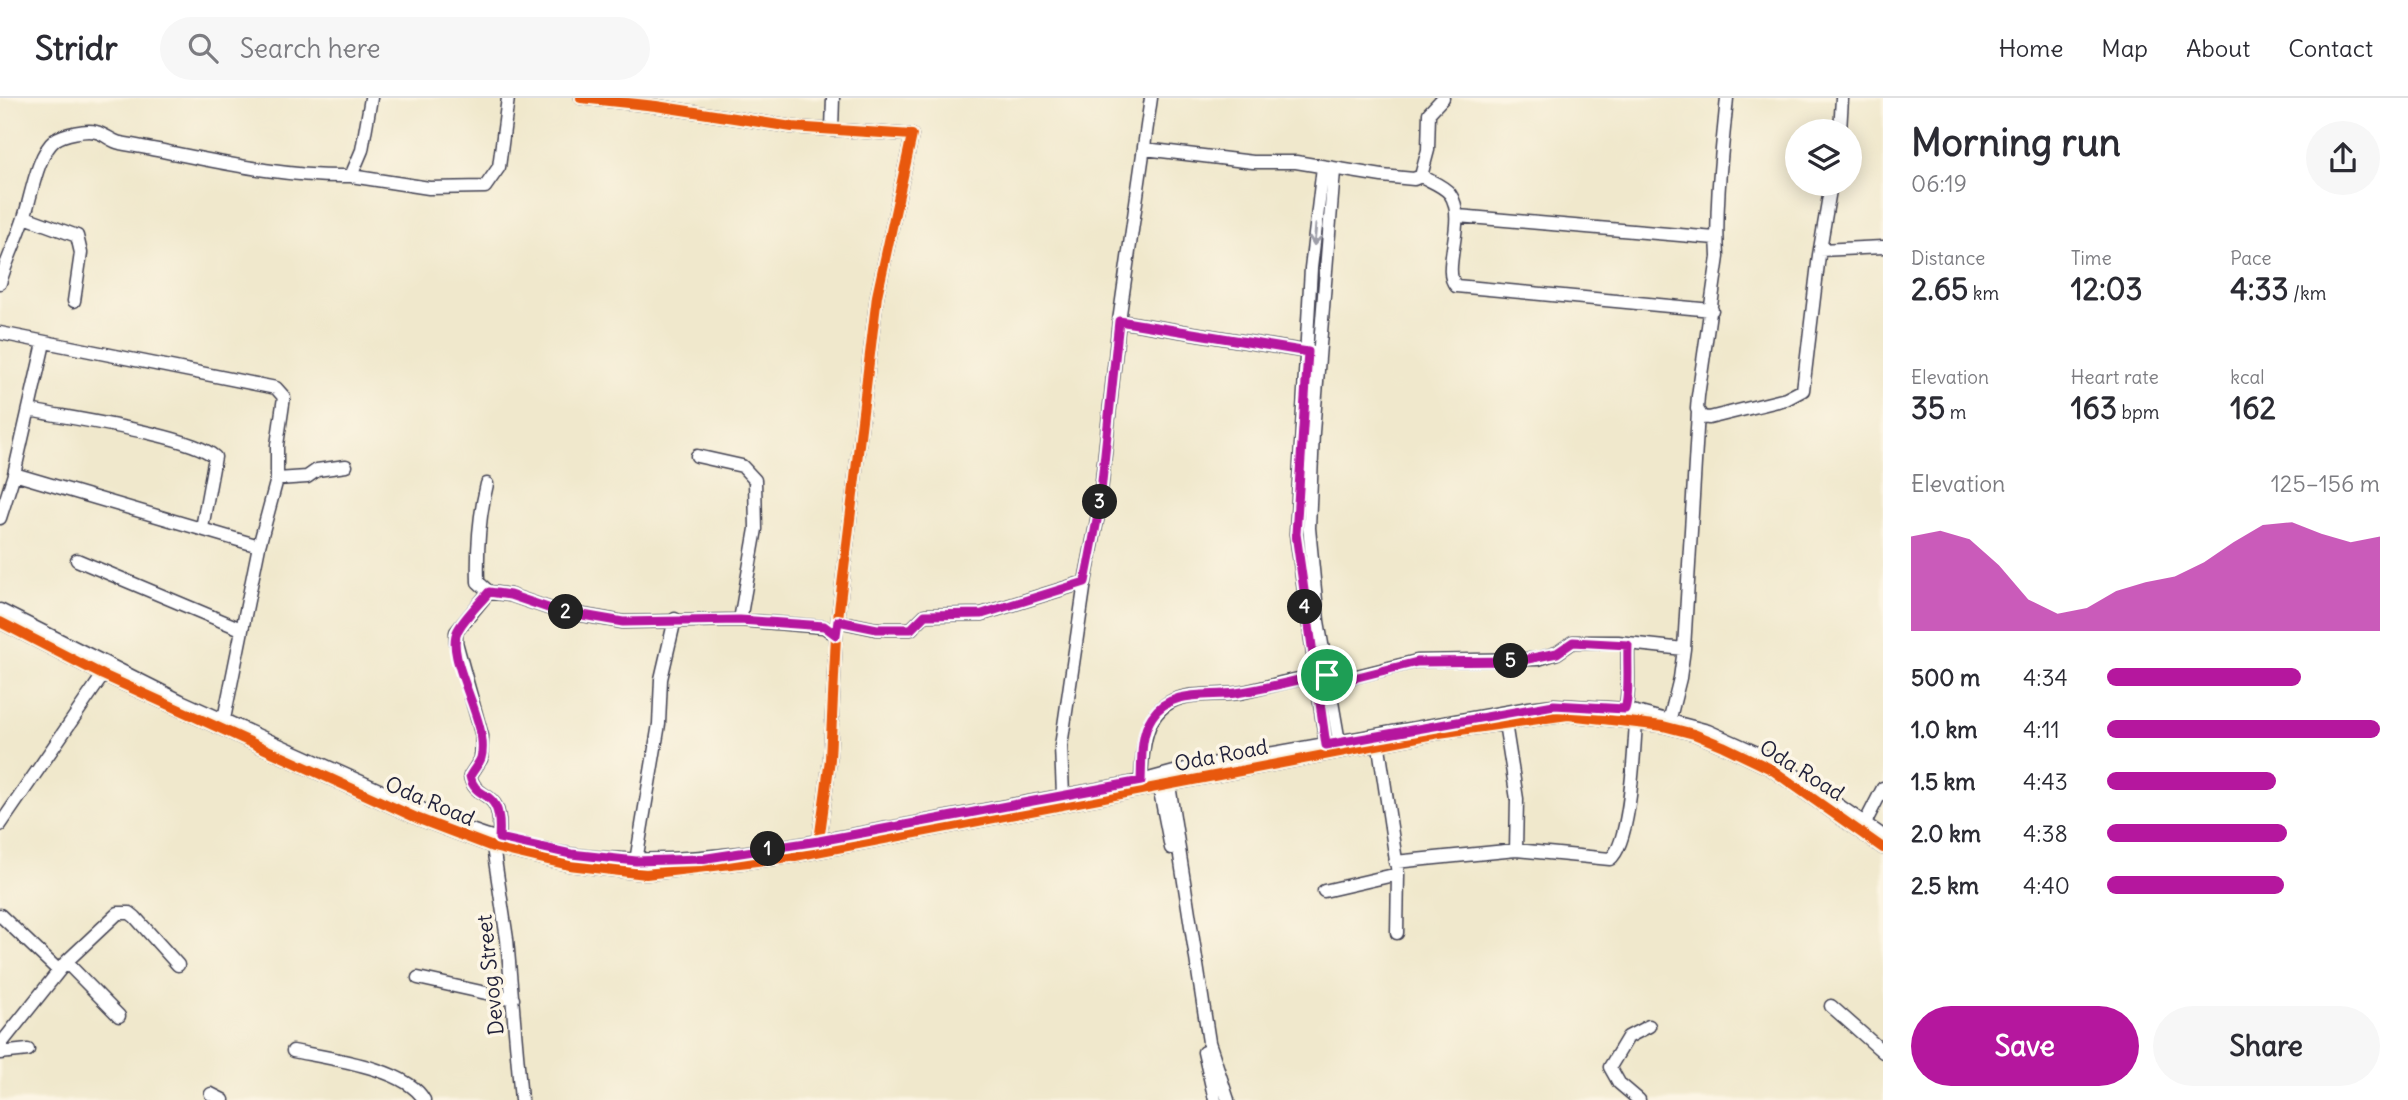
<!DOCTYPE html>
<html lang="en">
<head>
<meta charset="utf-8">
<style>
	:root { --surface:#fff; --page:#f7f7f7; --text:#2b2b33; --muted:#7c7c81; --line:#e1e1e2; --accent:#b5179e }
	body { margin:0; font-family:Delius,sans-serif; background:var(--page); color:var(--text); height:100vh; display:flex; flex-direction:column; font-size:26px; white-space:nowrap }
	* { box-sizing:border-box; margin:0 }
	p { font-size:23px; color:var(--muted) }
	.icon { flex:none; width:38px; height:38px; fill:none; stroke:currentColor; stroke-width:2; stroke-linecap:round; stroke-linejoin:round }
	.map { position:relative; flex:1; overflow:hidden }
	.panel { display:flex; flex-direction:column; background:var(--surface); width:525px }
	.panel>* { flex:none }
	.fabs { position:absolute; left:1785px; top:21px; display:grid; gap:14px }
	.fabs a { display:grid; place-items:center; width:77px; height:77px; border-radius:50%; background:var(--surface); box-shadow:0 4px 18px #0003; font-size:35px }
	.pin { position:absolute; display:grid; place-items:center; width:60px; height:60px; color:#fff; margin:-30px; border:4px solid #fff; border-radius:50%; box-shadow:0 2px 7px #0007 }
	.km { position:absolute; width:35px; height:35px; margin:-18px; border-radius:50%; background:#222; color:#fff; font-size:19px; line-height:35px; text-align:center }
	.round { display:grid; place-items:center; flex:none; width:74px; height:74px; border-radius:37px; background:var(--page) }
	.headline { display:flex; align-items:center; justify-content:space-between; height:119px; padding:0 28px }
	h1 { font-size:38px; font-weight:700; line-height:52px }
	.stats { display:grid; grid-template-columns:repeat(3,1fr); gap:10px; height:119px; padding:7px 28px }
	.stats div { display:grid; align-content:center }
	.stats b { font-size:30px; font-weight:700 }
	.stats small { font-size:19px; font-weight:400 }
	.stats p { font-size:19px }
	.chart { height:196px; padding:14px 28px }
	.chart p { display:flex; justify-content:space-between }
	.chart svg { width:100%; height:126px; margin-top:7px; fill:var(--accent); opacity:.7 }
	.button { display:flex; gap:14px; margin-top:auto; padding:14px 28px }
	.button a { flex:1; height:80px; border-radius:42px; background:var(--accent); color:#fff; font-size:28px; font-weight:700; line-height:80px; text-align:center }
	.button a+a { background:var(--page); color:var(--text) }
	ul { padding:0 28px; list-style:none; font-size:23px }
	li { display:grid; grid-template-columns:112px 84px 1fr; align-items:center; height:52px }
	li i { height:18px; border-radius:9px; background:var(--accent) }
	header { display:flex; align-items:center; gap:42px; box-sizing:border-box; height:98px; padding:0 35px; background:var(--surface); border-bottom:2px solid var(--line) }
	header strong { font-size:33px }
	nav { display:flex; gap:38px; margin-inline-start:auto; font-size:24px }
	.search { width:490px; height:63px; background:var(--page); display:flex; align-items:center; gap:18px; box-sizing:border-box; padding:0 24px; border-radius:38px; color:var(--muted); font-size:26px }
	main { display:flex; flex:1; min-height:0 }
	.map>svg:first-child { display:block }
	.lines { fill:none; stroke-linecap:round; stroke-linejoin:round }
	.minor-casing { stroke:#414051; stroke-width:15 }
	.minor { stroke:#fff; stroke-width:12 }
	.cycleway-casing { stroke:#fcf5e5; stroke-width:15 }
	.cycleway { stroke:#e8590c; stroke-width:10 }
	.oneway { stroke:#9c9ca7 }
	.route-casing { stroke:#fff; stroke-width:14 }
	.route { stroke:#b5179e; stroke-width:9 }
	.labels { text-anchor:middle; dominant-baseline:central; stroke-width:7; stroke-linejoin:round; paint-order:stroke }
	.street-label { font-size:21px; fill:#22223b; stroke:#fcf5e5 }
</style>
</head>
<body>
<header>
<strong>Stridr</strong>
<div class="search"><svg class="icon" aria-label="search" viewBox="0 0 24 24"><circle cx="10" cy="10" r="6"/><path d="M15 15l6 6"/></svg>Search here</div>
<nav><a>Home</a><a>Map</a><a>About</a><a>Contact</a></nav>
</header>
<main>
<div class="map">
<svg width="1883" height="1002" viewBox="0 0 1883 1002">
	<rect width="100%" height="100%" fill="#fcf5e5"/>
	<filter id="ink" filterUnits="userSpaceOnUse"><feTurbulence type="fractalNoise" baseFrequency=".0143" numOctaves="2"/><feDisplacementMap in="SourceGraphic" scale="14" xChannelSelector="R" yChannelSelector="G"/><feConvolveMatrix kernelMatrix="1 2 1 2 8 2 1 2 1" color-interpolation-filters="sRGB"/></filter>
	<filter id="wash" filterUnits="userSpaceOnUse"><feTurbulence type="fractalNoise" baseFrequency=".00686" numOctaves="4" result="noise"/><feDisplacementMap in="SourceGraphic" scale="28" xChannelSelector="R" yChannelSelector="G"/><feGaussianBlur stdDeviation="1.57" result="paint"/><feColorMatrix in="noise" values="0 0 0 0 0 0 0 0 0 0 0 0 0 0 0 0 0 1.4 0 .05"/><feComposite in="paint" operator="in"/></filter>
	<g filter="url(#wash)">
		<rect width="100%" height="100%" fill="#f0e8cc"/>
	</g>
	<g filter="url(#ink)">
		<g class="lines">
			<defs>
				<path id="minor" d="M581,0L656,8L792,29L912,37L877,198L836,537L830,661L819,743
					M1727,0C1722,53 1715,106 1718,159L1698,298L1697,311L1702,319L1709,320L1786,301L1803,292L1819,157L1831,86
					M832,32L833,0
					M1840,33L1842,0
					M1145,51L1253,64H1296L1382,78L1414,81L1421,78C1430,83 1444,88 1450,96C1468,121 1440,173 1456,188L1712,212
					M1323,69L1311,170L1296,436L1326,647
					M1334,73L1313,334L1309,430L1318,523L1339,644
					M351,78L429,90L485,89L499,69L508,0
					M1421,78L1428,52L1429,15L1443,0
					M1458,118L1715,140
					M25,119L77,138L81,155L74,203
					M1820,152L1883,149
					M0,185C6,163 17,142 24,120C31,100 37,56 55,42C63,36 87,31 96,34C105,36 111,43 120,45C196,58 274,80 351,78L362,52L371,0
					M1119,223L1315,255
					M0,235L276,290L284,299L277,347V381L259,448
					M29,312C68,320 191,337 215,359L202,430
					M697,358L742,368L755,382L756,431L740,522
					M14,376L259,448L224,621
					M277,381L307,379L317,372L346,368
					M487,386C479,418 477,451 478,484L489,494L510,497L554,512L623,524L740,522L824,529L836,537
					M0,420L14,376L44,245
					M77,462L241,531
					M489,494L456,534V544L482,638L481,661L470,678C477,707 503,686 499,740
					M0,512L181,603L455,726C604,786 743,758 895,729C977,713 1059,698 1141,683L1189,670L1529,610L1554,607L1625,611L1708,633L1773,662L1883,738
					M838,523L876,531H911L925,517L982,516L1085,484
					M0,524L103,577L419,721L493,749L569,767L646,776L790,759L1439,635L1568,617L1663,628L1694,636L1723,648L1771,671L1883,750
					M1329,585L1417,563L1538,561L1557,555L1573,544H1618L1684,551
					M1625,611C1630,598 1627,564 1628,547
					M1670,620L1680,580L1684,551L1698,314
					M1505,625L1517,701L1516,752
					M1379,649L1398,776L1397,835
					M1141,683C1143,646 1144,605 1189,598C1205,596 1222,597 1238,595C1266,590 1294,580 1323,577
					M1169,687L1209,944L1228,1002
					M1159,688L1171,750
					M1063,697L1061,648L1085,484L1099,412L1119,223L1151,0
					M1865,725L1883,690
					M0,727L103,577
					M493,749L507,841L521,1002
					M636,763L659,626L661,581L675,521
					M1395,764L1516,752L1610,761C1631,746 1634,650 1636,624
					M1324,793L1398,776
					M0,817L59,873
					M66,864L119,918
					M418,880L513,901
					M1831,908L1883,954
					M0,947L66,864L118,815H130L135,819L178,867
					M293,953C327,960 407,970 424,1002
					M1204,954L1215,1002
					M0,955L28,952
					M211,996L223,1002
					M1639,1002L1619,985L1610,969L1628,939L1649,928"/>
			</defs>
			<!-- minor casing -->
			<use href="#minor" class="minor-casing"/>
			<!-- minor -->
			<use href="#minor" class="minor"/>
			<defs>
				<path id="cycleway" d="M581,0L656,8L792,29L912,37L877,198L836,537L830,661L819,743
					M0,524L103,577L419,721L493,749L569,767L646,776L790,759L1439,635L1568,617L1663,628L1694,636L1723,648L1771,671L1883,750"/>
			</defs>
			<!-- cycleway casing -->
			<use href="#cycleway" class="cycleway-casing"/>
			<!-- cycleway -->
			<use href="#cycleway" class="cycleway"/>
		</g>
		<!-- one-way arrows -->
		<defs><path id="oneway-shaft" d="M-6 0H5M1.5-3L5.5 0L1.5 3" fill="none" stroke-width="1.6" stroke-linecap="round" stroke-linejoin="round" transform="scale(1.75)"/></defs>
		<use class="oneway" href="#oneway-shaft" transform="translate(1315 137) rotate(95)"/>
	</g>
	<g class="lines" filter="url(#ink)">
		<defs>
			<path id="route" d="M1327,577L1316,578C1290,584 1263,591 1236,595C1208,599 1170,591 1152,619C1140,637 1142,663 1141,683L819,743L701,761L636,763L571,756L499,740C503,686 476,706 470,678C473,672 479,666 481,660C491,625 443,559 458,532C465,519 479,506 489,494L510,497L554,512L623,524L740,522L824,528L836,537L838,523L877,531H911L925,517L982,516L1085,484L1099,412L1119,223L1308,254L1296,436L1326,647L1554,607L1625,611C1630,598 1627,564 1628,547L1573,544L1557,555L1518,563L1417,564L1338,584L1329,585L1327,577"/>
		</defs>
		<!-- route casing -->
		<use href="#route" class="route-casing"/>
		<!-- route -->
		<use href="#route" class="route"/>
	</g>
	<g class="labels">
		<!-- street labels -->
		<g class="street-label">
			<text transform="translate(1221 657) rotate(-11)">Oda Road</text>
			<text transform="translate(1802 672) rotate(32)">Oda Road</text>
			<text transform="translate(430 703) rotate(23)">Oda Road</text>
			<text transform="translate(490 877) rotate(-96)">Devog Street</text>
		</g>
	</g>
</svg>
<div class="fabs">
<a><svg class="icon" aria-label="layers" viewBox="0 0 24 24"><path d="M12 4l9 5-9 5-9-5zM3 14l9 5 9-5"/></svg></a>
</div>
<div class="pin" style="left:1327px;top:577px;background:#1e9e55"><svg class="icon" aria-label="arrive" viewBox="0 0 24 24"><path d="M6 21V4h12l-3 4 3 4H6"/></svg></div>
<b class="km" style="left:768px;top:751px">1</b>
<b class="km" style="left:566px;top:514px">2</b>
<b class="km" style="left:1100px;top:404px">3</b>
<b class="km" style="left:1305px;top:509px">4</b>
<b class="km" style="left:1511px;top:563px">5</b>
</div>
<section class="panel">
<div class="headline"><div><h1>Morning run</h1><p>06:19</p></div><a class="round"><svg class="icon" aria-label="share" viewBox="0 0 24 24"><path d="M12 15V3M7 8l5-5 5 5M5 13v7h14v-7"/></svg></a></div>
<div class="stats">
<div><p>Distance</p><b>2.65<small> km</small></b></div>
<div><p>Time</p><b>12:03</b></div>
<div><p>Pace</p><b>4:33<small> /km</small></b></div>
</div>
<div class="stats">
<div><p>Elevation</p><b>35<small> m</small></b></div>
<div><p>Heart rate</p><b>163<small> bpm</small></b></div>
<div><p>kcal</p><b>162</b></div>
</div>
<div class="chart"><p><span>Elevation</span>125–156 m</p>
<svg viewBox="0 0 160 44" preserveAspectRatio="none"><path d="M0 44V11L10 9L20 12L30 21L40 33L50 38L60 36L70 30L80 27L90 25L100 20L110 13L120 7L130 6L140 10L150 13L160 11V44z"/></svg>
</div>
<ul>
<li><b>500 m</b>4:34<i style="width:71%"></i></li>
<li><b>1.0 km</b>4:11<i style="width:100%"></i></li>
<li><b>1.5 km</b>4:43<i style="width:62%"></i></li>
<li><b>2.0 km</b>4:38<i style="width:66%"></i></li>
<li><b>2.5 km</b>4:40<i style="width:65%"></i></li>
</ul>
<div class="button"><a>Save</a><a>Share</a></div>
</section>
</main>
</body>
</html>
